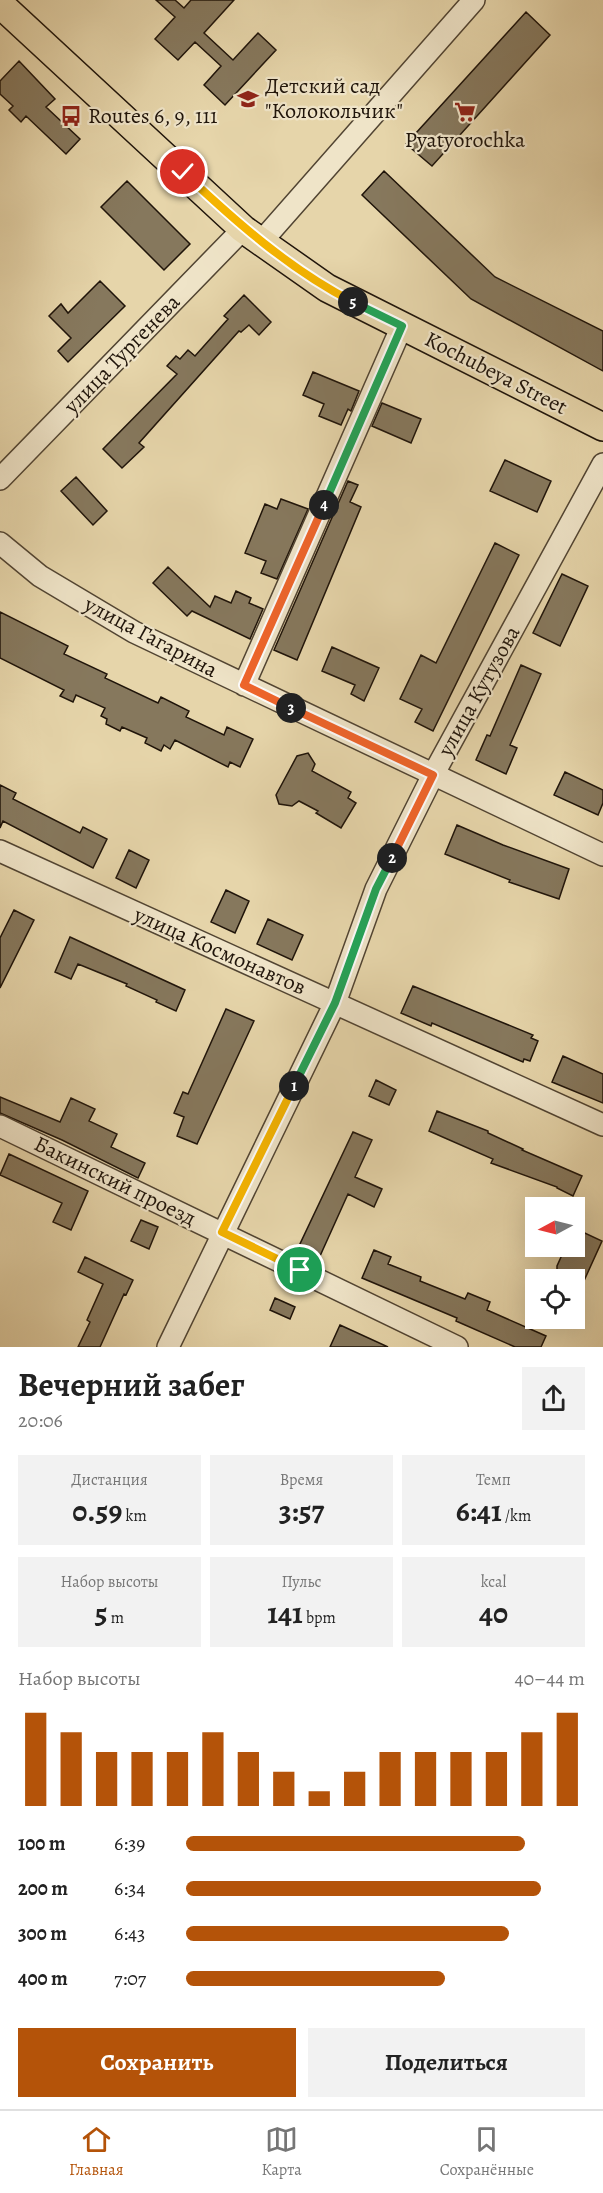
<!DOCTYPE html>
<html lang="ru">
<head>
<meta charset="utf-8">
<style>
	:root { --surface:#fff; --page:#f2f2f2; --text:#222; --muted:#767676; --line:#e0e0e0; --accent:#b45309 }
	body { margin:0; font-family:Alegreya,serif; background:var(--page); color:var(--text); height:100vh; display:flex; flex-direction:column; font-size:22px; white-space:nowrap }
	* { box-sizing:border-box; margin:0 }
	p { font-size:20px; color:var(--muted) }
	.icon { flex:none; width:33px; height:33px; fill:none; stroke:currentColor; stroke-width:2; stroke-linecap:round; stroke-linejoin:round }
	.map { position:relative; height:1347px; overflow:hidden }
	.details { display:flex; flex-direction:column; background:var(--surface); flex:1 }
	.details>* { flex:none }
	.needle { width:39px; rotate:263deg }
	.fabs { position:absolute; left:525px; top:1197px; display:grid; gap:12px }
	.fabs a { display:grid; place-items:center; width:60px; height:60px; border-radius:0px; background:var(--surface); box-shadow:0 6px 24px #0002; font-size:30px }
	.pin { position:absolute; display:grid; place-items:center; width:51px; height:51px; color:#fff; margin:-26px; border:3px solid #fff; border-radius:50%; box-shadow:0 2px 6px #0007 }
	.km { position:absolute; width:30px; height:30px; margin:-15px; border-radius:50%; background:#222; color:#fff; font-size:16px; line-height:30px; text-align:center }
	.round { display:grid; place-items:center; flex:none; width:63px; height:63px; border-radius:0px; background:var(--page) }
	.headline { display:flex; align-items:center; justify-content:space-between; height:102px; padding:0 18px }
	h1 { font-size:33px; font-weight:700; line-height:45px }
	.figures { display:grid; grid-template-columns:repeat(3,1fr); gap:9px; height:102px; padding:6px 18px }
	.figures div { display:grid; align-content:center; border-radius:0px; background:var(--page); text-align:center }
	.figures b { font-size:30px; font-weight:700 }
	.figures small { font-size:16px; font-weight:400 }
	.figures p { font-size:16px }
	.chart { height:168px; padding:12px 18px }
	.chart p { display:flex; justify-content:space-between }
	.chart svg { width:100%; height:108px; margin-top:6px; stroke:var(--accent); stroke-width:6 }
	.button { display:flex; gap:12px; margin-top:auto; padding:12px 18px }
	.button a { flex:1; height:69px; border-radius:0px; background:var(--accent); color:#fff; font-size:24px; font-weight:700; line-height:69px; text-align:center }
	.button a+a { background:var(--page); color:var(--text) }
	ul { padding:0 18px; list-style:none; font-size:20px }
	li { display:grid; grid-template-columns:96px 72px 1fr; align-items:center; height:45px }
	li i { height:15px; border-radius:8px; background:var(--accent) }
	.menu { display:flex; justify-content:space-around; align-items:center; height:84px; border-top:2px solid var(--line); background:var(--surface); font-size:16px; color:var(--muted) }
	.menu a { display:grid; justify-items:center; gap:3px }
	.menu .current { color:var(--accent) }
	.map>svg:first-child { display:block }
	.building { fill:#86785d; stroke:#1f140a; stroke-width:1.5 }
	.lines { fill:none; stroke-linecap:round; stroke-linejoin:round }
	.minor-casing { stroke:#514432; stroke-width:24 }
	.major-casing { stroke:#1f140a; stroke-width:30 }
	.minor { stroke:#efe4c8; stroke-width:21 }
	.major { stroke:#e6d5aa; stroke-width:27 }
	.split-1-casing { stroke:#fff; stroke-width:12 }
	.split-2-casing { stroke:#fff; stroke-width:12 }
	.split-3-casing { stroke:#fff; stroke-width:12 }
	.split-4-casing { stroke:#fff; stroke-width:12 }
	.split-5-casing { stroke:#fff; stroke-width:12 }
	.split-6-casing { stroke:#fff; stroke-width:12 }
	.split-1 { stroke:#f5b400; stroke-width:8 }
	.split-2 { stroke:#22a559; stroke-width:8 }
	.split-3 { stroke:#f0652b; stroke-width:8 }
	.split-4 { stroke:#f0652b; stroke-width:8 }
	.split-5 { stroke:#22a559; stroke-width:8 }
	.split-6 { stroke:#f5b400; stroke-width:8 }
	.labels { text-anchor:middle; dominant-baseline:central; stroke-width:4.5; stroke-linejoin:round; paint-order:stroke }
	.poi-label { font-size:22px; fill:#1f140a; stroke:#efe4c8; text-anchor:start }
	.street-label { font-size:22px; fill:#1f140a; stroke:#efe4c8 }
</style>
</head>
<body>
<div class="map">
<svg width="603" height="1347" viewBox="0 0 603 1347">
	<rect width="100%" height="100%" fill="#e6d5aa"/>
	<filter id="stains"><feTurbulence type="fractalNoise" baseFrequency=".00333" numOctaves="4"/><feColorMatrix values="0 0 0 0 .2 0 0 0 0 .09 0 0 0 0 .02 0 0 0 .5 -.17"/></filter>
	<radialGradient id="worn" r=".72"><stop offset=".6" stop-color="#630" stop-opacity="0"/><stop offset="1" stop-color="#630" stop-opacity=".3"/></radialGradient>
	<!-- building -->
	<path class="building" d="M156,0H175L184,8L191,0H234L204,33L233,60L258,33L276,50L225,105L204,85L221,66L195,42L178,60L155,39L175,17Z
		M526,12L550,35L432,166L406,144Z
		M19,61L55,99L46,107L80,139L66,154L26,116L21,122L9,110L13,106L0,94V81Z
		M384,171L495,277L603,331V371L471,299L362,195Z
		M127,181L190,244L164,270L101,207Z
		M100,281L125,306L68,362L58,351L71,338L49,316L61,304L68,313Z
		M244,295L271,322L259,335L249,325L241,332L239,331L139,443L144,447L122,468L103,449L177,374L167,366L176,356L180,359L188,350L195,356L228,319L224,316Z
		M313,372L359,391L351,411L348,409L341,425L319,416L324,404L303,395Z
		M382,403L421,419L411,443L372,426Z
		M505,460L551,481L537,512L490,491Z
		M76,477L107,511L93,525L61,491Z
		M348,481L358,485L350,502L361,507L297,660L274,650Z
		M281,499L308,509L277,579L261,573L266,561L245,553L265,504L277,509Z
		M495,543L519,555L433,731L415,722L422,709L400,699L421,655L436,663Z
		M168,567L210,607L215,596L231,603L236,591L251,598L249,603L263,609L250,639L192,611L187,616L153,583Z
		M562,574L588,586L560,646L533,633Z
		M0,612L68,646L64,654L107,674L105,678L158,703L161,697L189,711L186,717L224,735L227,727L253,739L240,767L230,762L228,767L175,740L170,749L164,745L161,751L145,743L147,738L122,727L120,731L106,724L107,719L101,716L105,708L76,695L73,702L60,696L64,690L0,658Z
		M332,647L379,668L364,701L351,694L355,685L322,671Z
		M521,665L541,674L510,745L517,748L506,774L476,760L487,735L490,736Z
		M308,753L315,764L312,771L351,792L348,798L356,803L341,828L316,813L318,811L299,801L292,806L279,804L276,795L297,756Z
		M565,772L603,790V803L598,815L554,795Z
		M0,785L16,793L13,799L80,833L83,827L107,839L93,868L3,821L0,828Z
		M457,825L503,845L569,869L559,899L509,882L510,880L445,854Z
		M129,850L149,860L136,888L116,878Z
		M226,890L249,901L235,933L211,922Z
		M14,910L34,920L0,988V938Z
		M268,919L303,935L292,960L257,944Z
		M70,937L185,990L176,1011L156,1002L157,1000L126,986L127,984L78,964L71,979L55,972Z
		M413,986L533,1035L531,1038L538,1041L530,1061L524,1059L523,1062L432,1023L431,1026L401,1013Z
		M226,1009L254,1021L197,1144L177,1136L184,1117L174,1113L183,1092L188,1094Z
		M563,1056L603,1074V1103L552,1082Z
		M376,1080L396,1090L389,1105L369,1096Z
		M0,1097L60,1122L71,1098L95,1109L89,1121L117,1134L111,1147L145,1163L138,1178L62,1140L0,1113Z
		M437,1111L488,1131V1133L523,1149L522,1150L582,1176L573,1196L557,1188V1187L491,1163L493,1159L429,1131Z
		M353,1132L372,1140L355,1177L382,1189L374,1207L348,1194L320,1256L299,1246Z
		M9,1154L88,1191L71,1230L53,1222L62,1203L0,1175Z
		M141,1220L158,1227L149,1249L131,1241Z
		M574,1228L602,1241L583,1283L557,1271V1266L566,1246H574Z
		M374,1250L391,1257L388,1264L421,1277L420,1281L465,1299L468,1293L490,1302L487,1310L546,1336L541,1347H515L456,1321L457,1318L362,1278Z
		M85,1257L133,1280L126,1295L124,1294L100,1347H78L90,1322L87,1320L103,1284L78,1272Z
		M275,1298L295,1307L290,1319L270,1310Z
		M340,1325L388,1347H330Z"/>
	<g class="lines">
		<defs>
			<path id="minor" d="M261,242L474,0
				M0,479L243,229
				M0,543L40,576L134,632L603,855
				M244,685L402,326
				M0,851L603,1125
				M0,1126L457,1347
				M168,1347L335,1003L376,889L433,775L603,464"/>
			<path id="major" d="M0,4L243,229L327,288L603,427"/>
		</defs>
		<!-- minor casing -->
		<use href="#minor" class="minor-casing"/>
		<!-- major casing -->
		<use href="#major" class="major-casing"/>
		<!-- minor -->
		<use href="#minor" class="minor"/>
		<!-- major -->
		<use href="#major" class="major"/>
	</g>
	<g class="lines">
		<defs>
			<path id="split-1" d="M294,1086L222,1232L300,1270"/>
			<path id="split-2" d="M294,1086L335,1003L376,889L392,858"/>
			<path id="split-3" d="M291,708L433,775L392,858"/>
			<path id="split-4" d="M291,708L244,685L324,505"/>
			<path id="split-5" d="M324,505L402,326L353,302"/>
			<path id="split-6" d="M183,172C235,221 289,269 353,302"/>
		</defs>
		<!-- split-1 casing -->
		<use href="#split-1" class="split-1-casing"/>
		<!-- split-2 casing -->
		<use href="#split-2" class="split-2-casing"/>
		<!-- split-3 casing -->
		<use href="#split-3" class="split-3-casing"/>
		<!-- split-4 casing -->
		<use href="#split-4" class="split-4-casing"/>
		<!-- split-5 casing -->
		<use href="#split-5" class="split-5-casing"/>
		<!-- split-6 casing -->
		<use href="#split-6" class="split-6-casing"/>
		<!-- split-1 -->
		<use href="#split-1" class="split-1"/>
		<!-- split-2 -->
		<use href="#split-2" class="split-2"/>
		<!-- split-3 -->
		<use href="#split-3" class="split-3"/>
		<!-- split-4 -->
		<use href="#split-4" class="split-4"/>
		<!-- split-5 -->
		<use href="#split-5" class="split-5"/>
		<!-- split-6 -->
		<use href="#split-6" class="split-6"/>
	</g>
	<!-- icons -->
	<defs>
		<symbol id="school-bare" viewBox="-9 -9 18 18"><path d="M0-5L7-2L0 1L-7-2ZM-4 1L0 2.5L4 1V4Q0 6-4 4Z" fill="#8f2418" stroke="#efe4c8" stroke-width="2.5" paint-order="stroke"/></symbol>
		<symbol id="supermarket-bare" viewBox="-9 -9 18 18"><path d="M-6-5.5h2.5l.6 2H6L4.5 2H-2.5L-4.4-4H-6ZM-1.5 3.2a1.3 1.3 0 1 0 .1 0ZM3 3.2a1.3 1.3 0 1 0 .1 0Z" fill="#8f2418" stroke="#efe4c8" stroke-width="2.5" paint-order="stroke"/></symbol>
		<symbol id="bus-bare" viewBox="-9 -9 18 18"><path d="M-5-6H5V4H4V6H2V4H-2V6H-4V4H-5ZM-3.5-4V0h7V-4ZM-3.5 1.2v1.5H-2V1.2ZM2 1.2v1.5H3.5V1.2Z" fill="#8f2418" stroke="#efe4c8" stroke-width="2.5" paint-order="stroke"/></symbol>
	</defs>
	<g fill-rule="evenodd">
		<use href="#school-bare" x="233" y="84" width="30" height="30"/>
		<use href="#supermarket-bare" x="450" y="97" width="30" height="30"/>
		<use href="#bus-bare" x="56" y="101" width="30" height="30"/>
	</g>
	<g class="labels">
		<!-- poi labels -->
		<g class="poi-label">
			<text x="265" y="86">Детский сад<tspan x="265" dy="25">"Колокольчик"</tspan></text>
			<text x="88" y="116">Routes 6, 9, 111</text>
			<text x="465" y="140" text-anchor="middle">Pyatyorochka</text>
		</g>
		<!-- street labels -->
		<g class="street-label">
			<text transform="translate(122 354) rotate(-46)">улица Тургенева</text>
			<text transform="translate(496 373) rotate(27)">Kochubeya Street</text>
			<text transform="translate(151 637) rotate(28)">улица Гагарина</text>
			<text transform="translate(479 691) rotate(-61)">улица Кутузова</text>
			<text transform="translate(220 951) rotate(24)">улица Космонавтов</text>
			<text transform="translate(115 1181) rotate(26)">Бакинский проезд</text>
		</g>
	</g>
	<rect width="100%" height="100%" filter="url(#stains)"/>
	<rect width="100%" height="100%" fill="url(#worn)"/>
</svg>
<div class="fabs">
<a><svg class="needle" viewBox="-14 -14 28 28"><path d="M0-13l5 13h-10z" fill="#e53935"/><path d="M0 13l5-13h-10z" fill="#767676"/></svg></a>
<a><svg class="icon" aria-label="locate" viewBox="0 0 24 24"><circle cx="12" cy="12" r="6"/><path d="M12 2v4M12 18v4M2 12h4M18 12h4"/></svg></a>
</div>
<div class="pin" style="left:300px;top:1270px;background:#1e9e55"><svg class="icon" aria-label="arrive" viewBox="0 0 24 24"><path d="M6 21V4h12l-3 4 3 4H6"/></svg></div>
<div class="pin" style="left:183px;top:172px;background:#d93025"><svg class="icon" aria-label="check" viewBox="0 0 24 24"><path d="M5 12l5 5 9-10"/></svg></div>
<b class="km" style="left:294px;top:1086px">1</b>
<b class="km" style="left:392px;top:858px">2</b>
<b class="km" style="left:291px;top:708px">3</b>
<b class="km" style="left:324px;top:505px">4</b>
<b class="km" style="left:353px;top:302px">5</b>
</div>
<section class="details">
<div class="headline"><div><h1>Вечерний забег</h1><p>20:06</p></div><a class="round"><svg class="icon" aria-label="share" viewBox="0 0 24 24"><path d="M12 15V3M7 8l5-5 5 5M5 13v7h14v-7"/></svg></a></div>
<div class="figures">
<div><p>Дистанция</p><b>0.59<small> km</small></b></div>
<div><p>Время</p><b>3:57</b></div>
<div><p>Темп</p><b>6:41<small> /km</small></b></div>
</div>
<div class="figures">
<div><p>Набор высоты</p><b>5<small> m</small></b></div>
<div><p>Пульс</p><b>141<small> bpm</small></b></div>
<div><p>kcal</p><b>40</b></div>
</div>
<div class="chart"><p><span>Набор высоты</span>40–44 m</p>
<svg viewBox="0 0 160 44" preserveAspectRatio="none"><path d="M5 44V6M15 44V14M25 44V22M35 44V22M45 44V22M55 44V14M65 44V22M75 44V30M85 44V38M95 44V30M105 44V22M115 44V22M125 44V22M135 44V22M145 44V14M155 44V6"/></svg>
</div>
<ul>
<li><b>100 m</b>6:39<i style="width:85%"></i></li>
<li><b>200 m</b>6:34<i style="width:89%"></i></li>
<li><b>300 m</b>6:43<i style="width:81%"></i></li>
<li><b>400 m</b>7:07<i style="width:65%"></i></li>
</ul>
<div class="button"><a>Сохранить</a><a>Поделиться</a></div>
</section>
<nav class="menu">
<a class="current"><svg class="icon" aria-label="home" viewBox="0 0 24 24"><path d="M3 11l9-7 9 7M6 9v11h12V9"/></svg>Главная</a>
<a><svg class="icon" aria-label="map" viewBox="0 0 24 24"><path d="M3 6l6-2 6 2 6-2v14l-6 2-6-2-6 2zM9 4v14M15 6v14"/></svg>Карта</a>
<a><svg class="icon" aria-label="saved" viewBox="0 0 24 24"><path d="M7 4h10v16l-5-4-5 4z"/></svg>Сохранённые</a>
</nav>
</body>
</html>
